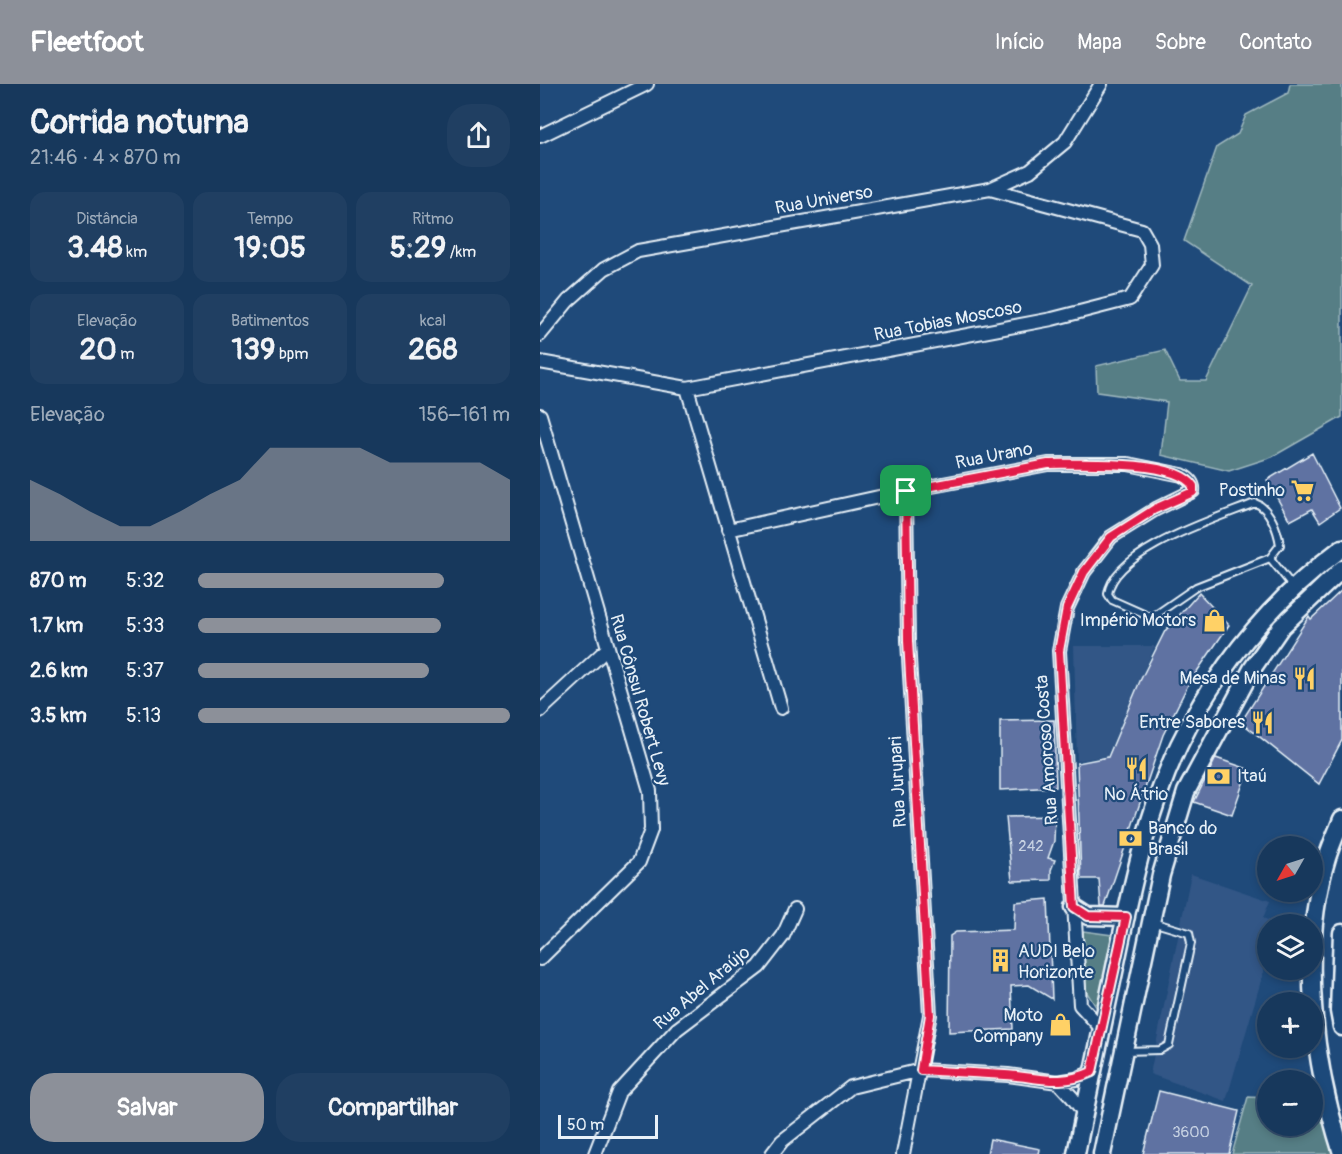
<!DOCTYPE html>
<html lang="pt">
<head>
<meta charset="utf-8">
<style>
	:root { --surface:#17385c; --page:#203f62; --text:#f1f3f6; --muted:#9eacbb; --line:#365272; --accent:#8c9099 }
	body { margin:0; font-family:Pangolin,sans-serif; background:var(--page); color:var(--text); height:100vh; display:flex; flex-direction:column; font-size:22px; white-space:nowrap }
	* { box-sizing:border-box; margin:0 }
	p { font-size:20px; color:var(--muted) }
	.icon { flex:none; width:33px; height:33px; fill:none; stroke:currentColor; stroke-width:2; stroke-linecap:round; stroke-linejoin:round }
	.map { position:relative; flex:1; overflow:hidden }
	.details { display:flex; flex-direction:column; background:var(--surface); width:540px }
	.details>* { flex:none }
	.needle { width:39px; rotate:231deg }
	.buttons { position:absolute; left:717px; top:752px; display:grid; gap:12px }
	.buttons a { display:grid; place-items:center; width:66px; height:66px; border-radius:50%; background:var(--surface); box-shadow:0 3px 9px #0003,0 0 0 2px var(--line); font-size:30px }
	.scale { position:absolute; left:18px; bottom:15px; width:100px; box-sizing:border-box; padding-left:6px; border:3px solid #e8f1f8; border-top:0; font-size:16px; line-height:21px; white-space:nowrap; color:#e8f1f8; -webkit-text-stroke:4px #1f4a7a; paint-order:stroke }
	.pin { position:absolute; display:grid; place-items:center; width:51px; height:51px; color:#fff; margin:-26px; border-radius:12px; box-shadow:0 3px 9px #0006 }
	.round { display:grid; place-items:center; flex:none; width:63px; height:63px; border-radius:24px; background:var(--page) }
	.headline { display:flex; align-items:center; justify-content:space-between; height:102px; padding:0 30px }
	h1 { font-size:33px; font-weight:700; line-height:45px }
	.figures { display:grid; grid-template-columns:repeat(3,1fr); gap:9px; height:102px; padding:6px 30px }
	.figures div { display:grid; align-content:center; border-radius:15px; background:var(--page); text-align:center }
	.figures b { font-size:30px; font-weight:700 }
	.figures small { font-size:16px; font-weight:400 }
	.figures p { font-size:16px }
	.chart { height:168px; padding:12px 30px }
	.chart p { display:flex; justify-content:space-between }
	.chart svg { width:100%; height:108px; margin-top:6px; fill:var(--accent); opacity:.7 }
	.action { display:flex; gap:12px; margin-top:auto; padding:12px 30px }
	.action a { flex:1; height:69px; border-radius:24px; background:var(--accent); color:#fff; font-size:24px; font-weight:700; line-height:69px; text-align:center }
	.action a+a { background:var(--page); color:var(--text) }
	ul { padding:0 30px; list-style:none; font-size:20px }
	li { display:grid; grid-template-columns:96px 72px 1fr; align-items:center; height:45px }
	li i { height:15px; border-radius:8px; background:var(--accent) }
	header { display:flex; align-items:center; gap:36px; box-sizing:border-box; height:84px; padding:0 30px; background:var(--accent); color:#fff }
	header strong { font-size:28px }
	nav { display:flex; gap:33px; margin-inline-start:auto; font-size:21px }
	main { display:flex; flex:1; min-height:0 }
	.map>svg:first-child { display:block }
	.built { fill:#325686 }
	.green { fill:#567e85; stroke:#9fb8be; stroke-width:1.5 }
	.building { fill:#5e72a2; stroke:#e8f1f8; stroke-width:1.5 }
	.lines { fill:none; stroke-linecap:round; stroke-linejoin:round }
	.service-casing { stroke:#e8f1f8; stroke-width:10 }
	.minor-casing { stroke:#e8f1f8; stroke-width:16 }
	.secondary-casing { stroke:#e8f1f8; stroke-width:21 }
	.service { stroke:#1f4a7a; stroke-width:6 }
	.minor { stroke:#1f4a7a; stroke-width:12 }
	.secondary { stroke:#1f4a7a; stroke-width:16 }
	.route-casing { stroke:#fff; stroke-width:12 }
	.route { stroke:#e11d48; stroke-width:8 }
	.labels { text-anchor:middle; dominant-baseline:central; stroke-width:4.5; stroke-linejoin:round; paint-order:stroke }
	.number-label { font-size:15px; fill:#c6d1e2 }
	.street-label { font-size:18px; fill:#e8f1f8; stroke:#1f4a7a }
	.poi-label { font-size:18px; fill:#e8f1f8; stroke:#1f4a7a; text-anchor:end }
</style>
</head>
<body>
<header>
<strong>Fleetfoot</strong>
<nav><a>Início</a><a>Mapa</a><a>Sobre</a><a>Contato</a></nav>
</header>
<main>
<section class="details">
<div class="headline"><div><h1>Corrida noturna</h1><p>21:46 · 4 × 870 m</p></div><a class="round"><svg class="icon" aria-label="share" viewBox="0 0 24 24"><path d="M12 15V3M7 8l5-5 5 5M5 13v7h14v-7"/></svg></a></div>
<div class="figures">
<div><p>Distância</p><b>3.48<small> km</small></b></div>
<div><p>Tempo</p><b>19:05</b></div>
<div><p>Ritmo</p><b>5:29<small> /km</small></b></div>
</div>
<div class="figures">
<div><p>Elevação</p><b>20<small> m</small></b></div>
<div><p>Batimentos</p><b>139<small> bpm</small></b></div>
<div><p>kcal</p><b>268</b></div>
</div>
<div class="chart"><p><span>Elevação</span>156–161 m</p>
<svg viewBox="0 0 160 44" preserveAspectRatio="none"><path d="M0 44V19L10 25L20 32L30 38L40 38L50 32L60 25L70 19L80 6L90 6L100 6L110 6L120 12L130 12L140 12L150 12L160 19V44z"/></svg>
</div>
<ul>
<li><b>870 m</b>5:32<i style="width:79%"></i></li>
<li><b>1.7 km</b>5:33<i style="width:78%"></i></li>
<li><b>2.6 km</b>5:37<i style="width:74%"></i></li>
<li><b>3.5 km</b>5:13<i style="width:100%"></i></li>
</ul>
<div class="action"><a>Salvar</a><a>Compartilhar</a></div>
</section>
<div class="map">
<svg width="802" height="1070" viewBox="0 0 802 1070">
	<rect width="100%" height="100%" fill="#1f4a7a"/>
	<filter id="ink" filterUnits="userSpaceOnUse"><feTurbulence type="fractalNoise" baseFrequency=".0167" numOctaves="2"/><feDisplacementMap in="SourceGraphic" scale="12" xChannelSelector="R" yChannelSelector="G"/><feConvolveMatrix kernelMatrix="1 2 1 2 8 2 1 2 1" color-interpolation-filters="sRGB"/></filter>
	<g filter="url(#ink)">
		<!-- built -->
		<path class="built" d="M534,562H615L567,672L537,677Z
			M651,790L730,817L723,834L738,840H728L727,876L686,1017L610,990Z"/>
		<!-- green -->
		<path class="green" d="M750,0H802V333L732,373L689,387L621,371L627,318L557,308L556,282L625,266L640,297H666L712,202L644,157L677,63L698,50L706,31L748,9Z
			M543,847L572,851L558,926L546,907Z
			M708,1013L727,1014L728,1041H772L773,1017H776L794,1070H692Z"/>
		<!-- building -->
		<path class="building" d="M772,369L800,424L780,438L772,425L750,437L727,396Z
			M802,506V656L779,700L701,638L769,532L771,535Z
			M659,509L689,541L649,599L623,651L565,822H561L559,795H541L537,679L568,673L600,597L625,547Z
			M514,636L516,703L460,706V637Z
			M676,674L708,685L692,731L654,718Z
			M515,732L514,757L508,774L515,776L511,786V796L472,797L466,733Z
			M508,815L512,915L489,901L471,902L473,945L409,948L410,852L416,848L474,846L475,818Z
			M619,1007L699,1027L689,1070H603Z
			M450,1055L500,1065L499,1070H447Z"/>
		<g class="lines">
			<defs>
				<path id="service" d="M715,419C730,424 738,447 740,461L730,474L656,503L614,532H608L572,516L568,510C574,466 678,434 715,419Z
					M730,474L754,504
					M585,967L620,966L629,961L651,859L649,849L612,838"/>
				<path id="minor" d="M0,52L107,0
					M0,251L28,217L64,185L98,167L450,105L490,87L525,58L561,0
					M0,278L147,304L512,235L590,215L612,181L610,160L602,146L450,105
					M147,304L241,624
					M0,331L110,707L111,746L99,778L0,875
					M188,446L366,407L508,380H588L642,391C649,395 654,399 653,407L616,425L571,453L544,488L527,524L519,567L540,921L562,945
					M0,627L67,565
					M518,998L532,1013L544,1029
					M55,1070L79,1008L137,945L219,883L243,852L255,825
					M232,1070L242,1057L311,1003L381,986L468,991L518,998L536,995L552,988
					M363,1070L390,931L368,557L366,407"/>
				<path id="secondary" d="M802,735C797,748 791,761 787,774C759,866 773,979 802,1069
					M534,823L548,832L586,833
					M802,849L799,927L802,943
					M536,1070C548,1009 561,949 574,888C590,812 605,732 639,661C677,583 732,516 802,464
					M562,1070L621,791L646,708L712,585L741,543L802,485"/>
			</defs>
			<!-- service casing -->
			<use href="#service" class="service-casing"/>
			<!-- minor casing -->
			<use href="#minor" class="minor-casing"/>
			<!-- secondary casing -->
			<use href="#secondary" class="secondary-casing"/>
			<!-- service -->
			<use href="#service" class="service"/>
			<!-- minor -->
			<use href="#minor" class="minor"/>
			<!-- secondary -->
			<use href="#secondary" class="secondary"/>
		</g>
	</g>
	<g class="lines" filter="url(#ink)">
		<defs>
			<path id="route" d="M508,380C539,380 636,375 653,402V408L615,425L571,453L544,488L527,524L519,567L534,823L548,832L586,833L552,988C519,1003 499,993 465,991C437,989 409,988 381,986L390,931L368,557L366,407Z"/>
		</defs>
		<!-- route casing -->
		<use href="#route" class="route-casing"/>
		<!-- route -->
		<use href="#route" class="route"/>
	</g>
	<!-- icons -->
	<defs>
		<symbol id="supermarket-bare" viewBox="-9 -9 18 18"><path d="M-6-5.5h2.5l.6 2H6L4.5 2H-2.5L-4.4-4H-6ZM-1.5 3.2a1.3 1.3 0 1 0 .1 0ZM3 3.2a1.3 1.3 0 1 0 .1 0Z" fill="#ffd166" stroke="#1f4a7a" stroke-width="2.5" paint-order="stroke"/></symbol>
		<symbol id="shop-bare" viewBox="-9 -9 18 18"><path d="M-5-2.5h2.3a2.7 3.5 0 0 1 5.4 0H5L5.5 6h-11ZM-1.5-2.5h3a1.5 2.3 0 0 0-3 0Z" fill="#ffd166" stroke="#1f4a7a" stroke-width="2.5" paint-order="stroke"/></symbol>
		<symbol id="restaurant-bare" viewBox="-9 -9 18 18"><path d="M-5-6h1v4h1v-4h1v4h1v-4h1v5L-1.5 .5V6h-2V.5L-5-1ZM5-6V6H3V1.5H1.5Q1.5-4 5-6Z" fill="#ffd166" stroke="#1f4a7a" stroke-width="2.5" paint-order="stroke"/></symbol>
		<symbol id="bank-bare" viewBox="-9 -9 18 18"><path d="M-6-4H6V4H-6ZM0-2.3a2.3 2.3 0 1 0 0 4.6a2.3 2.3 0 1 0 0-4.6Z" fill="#ffd166" stroke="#1f4a7a" stroke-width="2.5" paint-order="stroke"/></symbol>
		<symbol id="building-bare" viewBox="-9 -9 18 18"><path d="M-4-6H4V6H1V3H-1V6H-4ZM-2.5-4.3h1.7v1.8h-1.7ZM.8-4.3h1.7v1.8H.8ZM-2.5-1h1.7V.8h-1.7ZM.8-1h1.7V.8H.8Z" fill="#ffd166" stroke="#1f4a7a" stroke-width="2.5" paint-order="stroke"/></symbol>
	</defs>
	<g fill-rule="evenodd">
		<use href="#supermarket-bare" x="746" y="390" width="33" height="33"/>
		<use href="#shop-bare" x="658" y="520" width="33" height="33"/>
		<use href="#restaurant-bare" x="748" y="578" width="33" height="33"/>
		<use href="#restaurant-bare" x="706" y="622" width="33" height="33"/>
		<use href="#restaurant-bare" x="580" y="668" width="33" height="33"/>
		<use href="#bank-bare" x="662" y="676" width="33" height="33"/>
		<use href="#bank-bare" x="574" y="738" width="33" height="33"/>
		<use href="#building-bare" x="444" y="860" width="33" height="33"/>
		<use href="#shop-bare" x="504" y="924" width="33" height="33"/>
	</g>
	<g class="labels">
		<!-- number labels -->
		<g class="number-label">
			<text x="491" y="762">242</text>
			<text x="651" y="1048">3600</text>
		</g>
		<!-- street labels -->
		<g class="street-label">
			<text transform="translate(284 116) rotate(-10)">Rua Universo</text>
			<text transform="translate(408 237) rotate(-11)">Rua Tobias Moscoso</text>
			<text transform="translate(454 372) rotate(-11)">Rua Urano</text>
			<text transform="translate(100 616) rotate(74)">Rua Cônsul Robert Levy</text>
			<text transform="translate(507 666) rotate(-94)">Rua Amoroso Costa</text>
			<text transform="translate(358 698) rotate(-93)">Rua Jurupari</text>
			<text transform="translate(162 904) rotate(-40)">Rua Abel Araújo</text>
		</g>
		<!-- poi labels -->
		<g class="poi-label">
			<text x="745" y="406">Postinho</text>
			<text x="656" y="536">Império Motors</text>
			<text x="746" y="594">Mesa de Minas</text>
			<text x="705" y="638">Entre Sabores</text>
			<text x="697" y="692" text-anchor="start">Itaú</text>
			<text x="596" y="710" text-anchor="middle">No Átrio</text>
			<text x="608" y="744" text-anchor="start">Banco do<tspan x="608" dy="21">Brasil</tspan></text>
			<text x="478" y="867" text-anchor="start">AUDI Belo<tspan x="478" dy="21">Horizonte</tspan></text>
			<text x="503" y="931">Moto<tspan x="503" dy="21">Company</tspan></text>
		</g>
	</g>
</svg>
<div class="buttons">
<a><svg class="needle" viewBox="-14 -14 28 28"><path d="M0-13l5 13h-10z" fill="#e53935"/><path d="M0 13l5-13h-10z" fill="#9eacbb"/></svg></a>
<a><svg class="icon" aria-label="layers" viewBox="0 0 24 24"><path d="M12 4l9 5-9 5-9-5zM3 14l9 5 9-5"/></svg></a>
<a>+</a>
<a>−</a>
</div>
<div class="scale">50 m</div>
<div class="pin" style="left:366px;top:407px;background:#1e9e55"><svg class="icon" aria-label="arrive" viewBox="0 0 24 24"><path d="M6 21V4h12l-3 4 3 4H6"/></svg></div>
</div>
</main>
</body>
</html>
